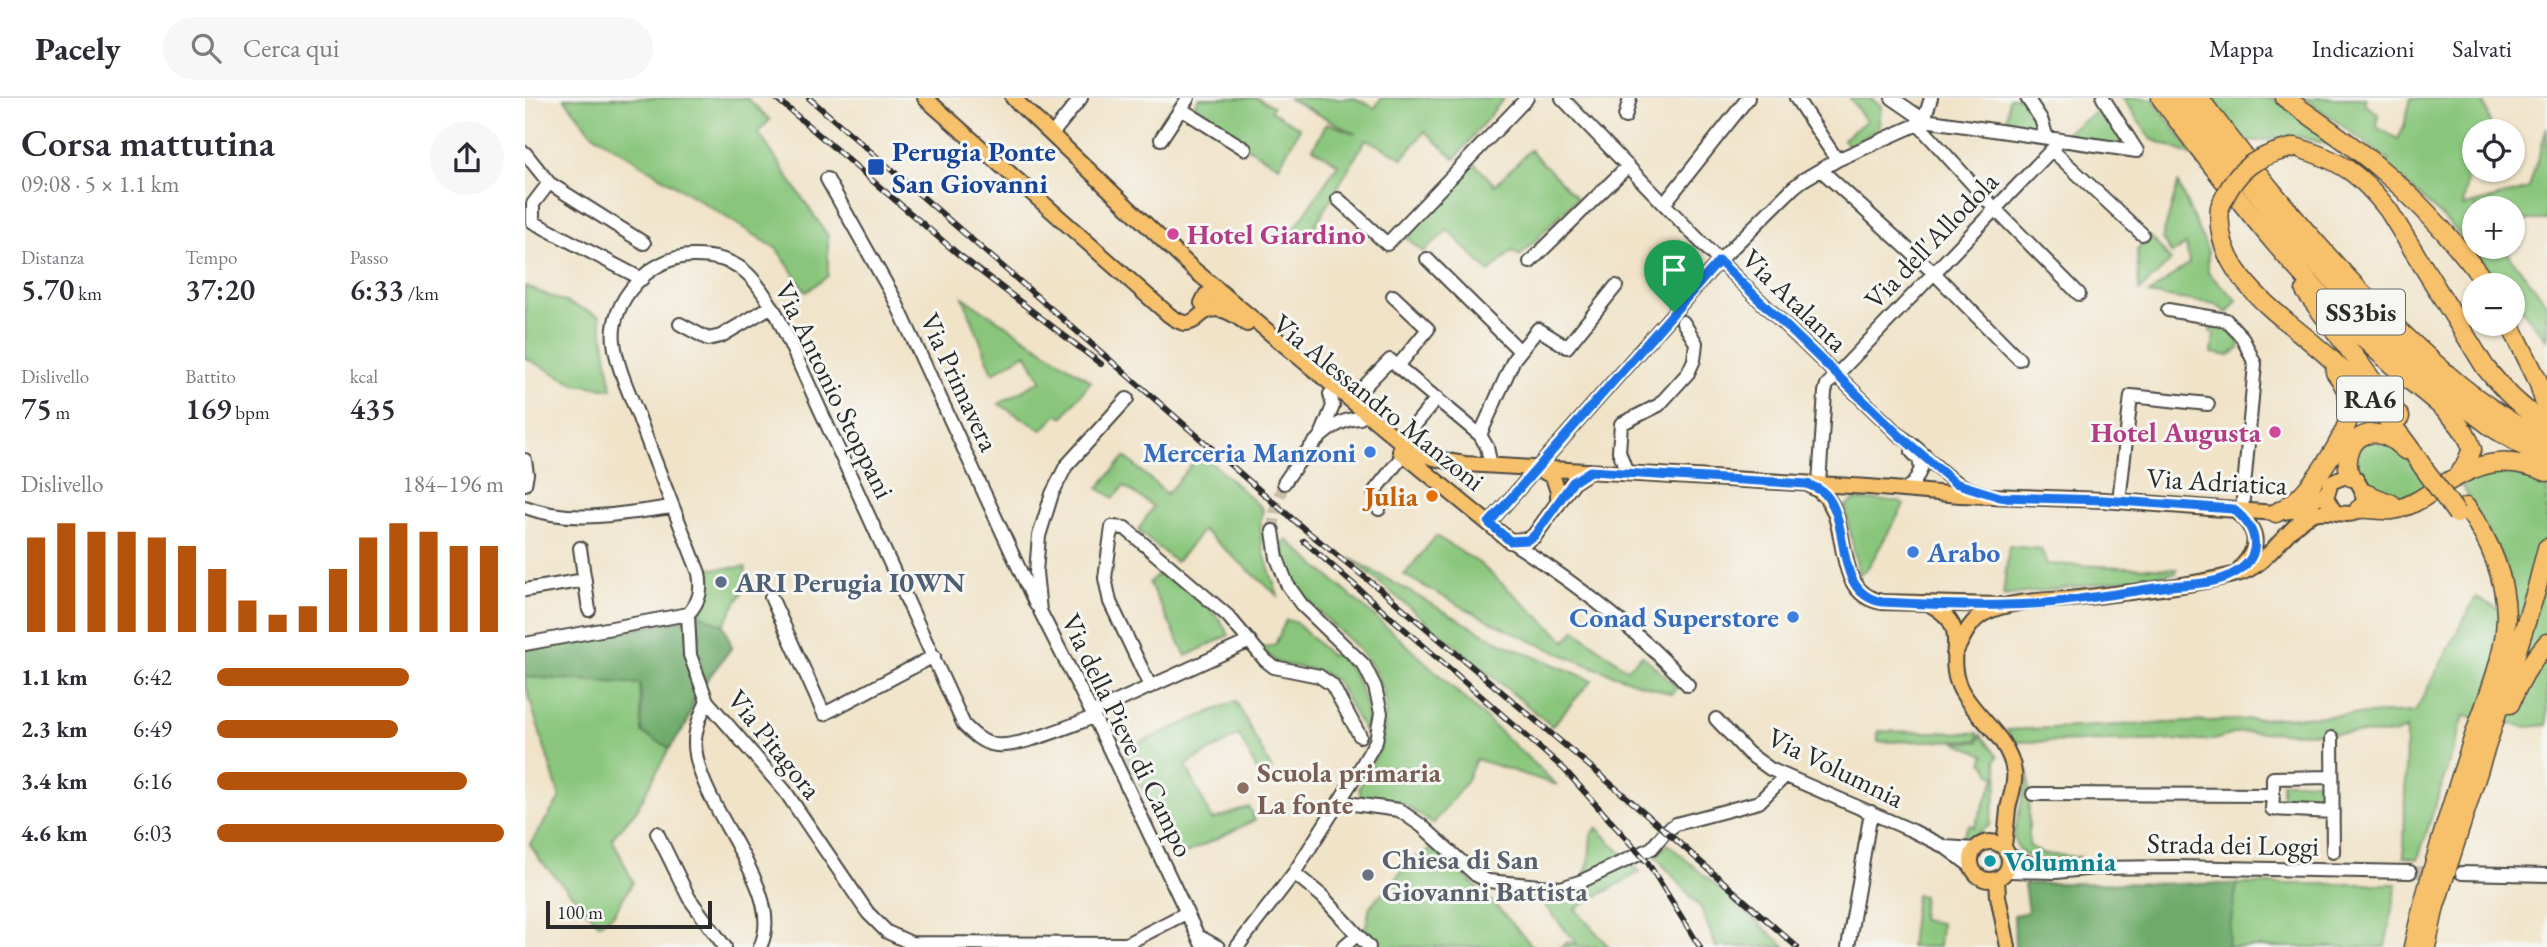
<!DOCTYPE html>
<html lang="it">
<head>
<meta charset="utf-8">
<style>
	:root { --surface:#fff; --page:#f7f7f7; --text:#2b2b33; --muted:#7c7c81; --line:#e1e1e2; --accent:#b45309 }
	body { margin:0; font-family:"EB Garamond",serif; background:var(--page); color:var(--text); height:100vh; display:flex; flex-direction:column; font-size:26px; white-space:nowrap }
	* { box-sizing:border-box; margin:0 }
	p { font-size:23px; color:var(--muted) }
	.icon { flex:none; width:38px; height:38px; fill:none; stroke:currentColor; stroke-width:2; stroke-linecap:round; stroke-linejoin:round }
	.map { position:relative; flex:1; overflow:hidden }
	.sheet { display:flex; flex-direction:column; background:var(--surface); width:525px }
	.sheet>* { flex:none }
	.tools { position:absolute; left:1937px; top:21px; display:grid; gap:14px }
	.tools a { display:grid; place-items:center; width:63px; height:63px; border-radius:50%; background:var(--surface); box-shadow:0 2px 5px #0004; font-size:35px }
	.scale { position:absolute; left:21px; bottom:18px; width:166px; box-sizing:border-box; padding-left:7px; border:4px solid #2b2b2b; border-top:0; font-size:19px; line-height:24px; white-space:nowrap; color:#2b2b2b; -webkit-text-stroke:5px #f6f6f2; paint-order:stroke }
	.pin { position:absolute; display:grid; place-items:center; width:60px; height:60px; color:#fff; margin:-72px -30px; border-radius:50% 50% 50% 0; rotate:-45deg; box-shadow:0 0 7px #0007 }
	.pin .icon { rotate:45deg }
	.round { display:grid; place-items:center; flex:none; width:74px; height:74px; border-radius:37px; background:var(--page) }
	.head { display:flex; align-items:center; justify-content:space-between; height:119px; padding:0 21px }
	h1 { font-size:38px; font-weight:600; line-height:52px }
	.metrics { display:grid; grid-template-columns:repeat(3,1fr); gap:10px; height:119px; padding:7px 21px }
	.metrics div { display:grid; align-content:center }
	.metrics b { font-size:30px; font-weight:600 }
	.metrics small { font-size:19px; font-weight:400 }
	.metrics p { font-size:19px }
	.chart { height:196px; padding:14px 21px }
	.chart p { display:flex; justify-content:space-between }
	.chart svg { width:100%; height:126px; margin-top:7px; stroke:var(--accent); stroke-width:6 }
	ul { padding:0 21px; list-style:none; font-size:23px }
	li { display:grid; grid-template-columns:112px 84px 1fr; align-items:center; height:52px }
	li i { height:18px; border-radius:9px; background:var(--accent) }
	header { display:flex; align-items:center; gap:42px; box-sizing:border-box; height:98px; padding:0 35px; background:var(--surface); border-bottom:2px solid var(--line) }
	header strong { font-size:33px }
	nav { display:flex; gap:38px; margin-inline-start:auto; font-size:24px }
	.search { width:490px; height:63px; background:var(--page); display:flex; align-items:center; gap:18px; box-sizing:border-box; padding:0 24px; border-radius:38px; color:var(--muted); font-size:26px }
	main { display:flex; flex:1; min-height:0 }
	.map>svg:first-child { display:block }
	.green { fill:#89c67b; stroke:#5a7853; stroke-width:2 }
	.forest { fill:#6eab6b; stroke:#4c6b4b; stroke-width:2 }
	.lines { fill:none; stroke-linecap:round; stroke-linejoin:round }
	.minor-tunnel { stroke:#c9bea9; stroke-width:12; stroke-dasharray:12 6; stroke-linecap:butt }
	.minor-casing { stroke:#494743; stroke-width:16 }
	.major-casing { stroke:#494743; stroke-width:18 }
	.highway-casing { stroke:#494743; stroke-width:21 }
	.minor { stroke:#fff; stroke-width:12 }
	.major { stroke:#f7c06b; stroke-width:14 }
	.highway { stroke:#f7c06b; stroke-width:18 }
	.rail-casing { stroke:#2b2b2b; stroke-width:6 }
	.rail { stroke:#f6f6f2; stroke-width:3.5; stroke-dasharray:10; stroke-linecap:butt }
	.highway-bridge-casing { stroke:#494743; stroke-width:21; stroke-linecap:butt }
	.highway-bridge { stroke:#f7c06b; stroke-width:18 }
	.route-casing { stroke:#fff; stroke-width:14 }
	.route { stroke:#1a73e8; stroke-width:9 }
	.transit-dot { fill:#1a4fb4; stroke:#f6f6f2; stroke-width:2.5 }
	.hotel-dot { fill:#d1479c; stroke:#f6f6f2; stroke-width:2.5 }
	.shop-dot { fill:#3f7fe0; stroke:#f6f6f2; stroke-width:2.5 }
	.food-dot { fill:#e8710a; stroke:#f6f6f2; stroke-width:2.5 }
	.service-dot { fill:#5c6f8a; stroke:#f6f6f2; stroke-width:2.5 }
	.education-dot { fill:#8d6e63; stroke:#f6f6f2; stroke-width:2.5 }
	.culture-dot { fill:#0f9aa8; stroke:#f6f6f2; stroke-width:2.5 }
	.worship-dot { fill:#6b7280; stroke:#f6f6f2; stroke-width:2.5 }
	.labels { text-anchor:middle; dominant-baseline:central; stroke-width:6; stroke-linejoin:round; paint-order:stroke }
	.shield { fill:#f6f6f2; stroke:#686867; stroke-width:2 }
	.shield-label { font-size:26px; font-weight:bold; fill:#2b2b2b }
	.transit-label { font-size:28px; font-weight:bold; fill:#164399; stroke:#f6f6f2; text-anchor:start }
	.hotel-label { font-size:28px; font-weight:bold; fill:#b23c85; stroke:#f6f6f2; text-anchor:start }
	.street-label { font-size:28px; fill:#2b2b2b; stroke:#f6f6f2 }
	.shop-label { font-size:28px; font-weight:bold; fill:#366cbe; stroke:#f6f6f2; text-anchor:end }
	.food-label { font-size:28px; font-weight:bold; fill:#c56008; stroke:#f6f6f2; text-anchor:end }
	.service-label { font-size:28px; font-weight:bold; fill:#4e5e75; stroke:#f6f6f2; text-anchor:start }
	.education-label { font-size:28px; font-weight:bold; fill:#785e54; stroke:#f6f6f2; text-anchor:start }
	.worship-label { font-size:28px; font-weight:bold; fill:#5b616d; stroke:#f6f6f2; text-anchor:start }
	.culture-label { font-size:28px; font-weight:bold; fill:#0d838f; stroke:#f6f6f2; text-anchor:start }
</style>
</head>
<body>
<header>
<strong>Pacely</strong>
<div class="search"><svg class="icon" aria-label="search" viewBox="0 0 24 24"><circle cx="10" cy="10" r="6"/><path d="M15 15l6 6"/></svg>Cerca qui</div>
<nav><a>Mappa</a><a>Indicazioni</a><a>Salvati</a></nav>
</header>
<main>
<section class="sheet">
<div class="head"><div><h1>Corsa mattutina</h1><p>09:08 · 5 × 1.1 km</p></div><a class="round"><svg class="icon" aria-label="share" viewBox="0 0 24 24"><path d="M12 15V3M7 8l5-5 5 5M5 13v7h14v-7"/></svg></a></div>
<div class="metrics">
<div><p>Distanza</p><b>5.70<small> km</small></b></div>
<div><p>Tempo</p><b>37:20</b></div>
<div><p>Passo</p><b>6:33<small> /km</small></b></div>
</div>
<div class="metrics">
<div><p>Dislivello</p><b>75<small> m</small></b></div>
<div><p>Battito</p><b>169<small> bpm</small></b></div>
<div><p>kcal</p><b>435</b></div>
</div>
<div class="chart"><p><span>Dislivello</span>184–196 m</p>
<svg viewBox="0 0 160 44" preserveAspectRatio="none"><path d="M5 44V11M15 44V6M25 44V9M35 44V9M45 44V11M55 44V14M65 44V22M75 44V33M85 44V38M95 44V35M105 44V22M115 44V11M125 44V6M135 44V9M145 44V14M155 44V14"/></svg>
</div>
<ul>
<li><b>1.1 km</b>6:42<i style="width:67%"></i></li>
<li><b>2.3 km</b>6:49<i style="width:63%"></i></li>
<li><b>3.4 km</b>6:16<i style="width:87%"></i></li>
<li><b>4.6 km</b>6:03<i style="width:100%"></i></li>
</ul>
</section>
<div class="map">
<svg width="2022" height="849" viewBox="0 0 2022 849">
	<rect width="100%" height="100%" fill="#f6f6f2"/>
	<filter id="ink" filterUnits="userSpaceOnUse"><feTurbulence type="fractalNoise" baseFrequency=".0143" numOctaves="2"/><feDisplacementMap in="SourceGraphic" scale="14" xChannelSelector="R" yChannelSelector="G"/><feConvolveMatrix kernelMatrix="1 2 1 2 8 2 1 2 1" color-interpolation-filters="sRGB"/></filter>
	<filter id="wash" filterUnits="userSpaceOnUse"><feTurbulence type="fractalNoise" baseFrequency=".00686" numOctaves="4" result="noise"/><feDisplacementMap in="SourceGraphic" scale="28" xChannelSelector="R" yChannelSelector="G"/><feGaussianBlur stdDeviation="1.57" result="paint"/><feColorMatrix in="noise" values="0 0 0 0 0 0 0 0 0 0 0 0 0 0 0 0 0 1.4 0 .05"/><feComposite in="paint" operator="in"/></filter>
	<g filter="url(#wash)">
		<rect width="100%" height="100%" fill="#f0e3c8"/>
		<!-- green -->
		<path class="green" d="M39,0H222L245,22L233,34L303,138V178L281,194L252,151L68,36Z
			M674,0H732L748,8L746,13L775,30L754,68L664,16Z
			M763,0H829L850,10L856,0H979L930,61L900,33L878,60L841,41L781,143L766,136L813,66L788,50L802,25L831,36Z
			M1325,0H1345L1356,8L1354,30L1324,50L1318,41L1341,23Z
			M1484,0H1496L1510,21L1506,32L1481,27Z
			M1598,0H1627L1669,58L1626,41Z
			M1684,0H1748L1813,49L1771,38L1717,45Z
			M1780,0H1841L1839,6L1853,15L1852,29L1873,41L1879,28L1886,0L1958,1L1967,32L1950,33L1949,52H1946L1938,109L2004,90L2022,29V122H1988V110H1950V149H1978L2022,206V242L1988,201V187H1977L1927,128L1861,67L1863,62Z
			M1578,9L1603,49L1535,39Z
			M1005,52L1052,100L995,158L987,153L964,174L923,132L898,154L878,137L948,64L970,87Z
			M1653,86L1683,153V175L1712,202L1702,215L1690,206L1624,196L1664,165L1661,146L1647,156L1637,141Z
			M1626,139L1646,163L1614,193L1612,152Z
			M0,188L75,218L87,291L50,286L0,260Z
			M438,199L566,283L538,319L533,316L517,332L474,306L516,282L501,255L468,275Z
			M1686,229L1709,234L1715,243L1714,251L1704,258L1687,255L1689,236L1685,234Z
			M1844,342L1871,348L1896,376L1902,389L1871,402L1853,399L1831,371L1828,361L1833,350Z
			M676,355L738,411C730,443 744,468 753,498L678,432L651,464L613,433L628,408L599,388L589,400L573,390L600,359L642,396Z
			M1990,368L2022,381V627L2002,629L1939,618L1893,761L1879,759L1881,631L1869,636L1715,634L1689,642L1488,644L1482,632L1890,614L1951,499L1986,518L1979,464L1936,385Z
			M1329,402L1374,403L1379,407L1344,468L1334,477L1321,414L1322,407L1316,411Z
			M911,438L954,465L1041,543L1050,532L1102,571L1117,557L1152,589L1147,596C1051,568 966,526 879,477Z
			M762,442L882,547L1032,687L951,661L941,684L908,726L875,704L840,703L836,701L834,690C866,637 875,591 826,544C807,525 785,509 771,485C763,473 757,459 758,445Z
			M1484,448L1516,451L1522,466L1652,471L1651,475L1478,498Z
			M825,460L974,544L1067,582L1027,628Z
			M221,469L217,495L198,527L207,549L171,596L162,625L146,647L111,713L87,740L108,784L88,817L74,826L14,761L5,746L35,700L0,586V552L158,522L174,516L183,493V471Z
			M641,469L695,522L704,537L661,558L624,485Z
			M761,522L770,524L806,558L810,555C815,561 822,566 826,573C837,588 845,617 840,635L812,584L797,574L753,565L735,550L750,547Z
			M711,603L747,672L734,677L714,637L661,667L687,722L724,709L730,722L654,759L597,652Z
			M1353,633L1453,635V642L1353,644Z
			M1456,637L1473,659L1470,662C1477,685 1468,703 1465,727L1447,739L1435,742L1444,727L1449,729L1471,679L1465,675L1463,669L1457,664L1460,657L1430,644H1453Z
			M1504,672V747L1517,756L1557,759C1536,766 1489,768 1489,736Z
			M1757,684H1801V709L1757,708Z
			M1072,730L1115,774L1050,811L1084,849H1035L1042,844L1052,846L1007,792L1055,787L1064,764L1066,737Z
			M1143,746L1261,849H1191L1176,810L1131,759Z
			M910,749L975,812L1008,849H854L839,837L845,808L889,760Z
			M1712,786H1872L1860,849H1702Z
			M1391,797L1398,798L1396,822L1416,825L1414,849H1385Z"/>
		<!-- forest -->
		<path class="forest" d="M174,516L198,527L207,549L171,596L162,625L145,650L117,635L115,586L0,579V552L158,522Z
			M1522,785L1712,786L1702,849H1490L1489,817L1503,814L1499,786Z"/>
	</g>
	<g filter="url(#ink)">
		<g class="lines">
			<!-- minor-tunnel -->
			<path class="minor-tunnel" d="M748,433L751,407L759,385
				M1885,774L1937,775"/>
			<defs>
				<path id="minor" d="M1037,0L1194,163L1374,337C1407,357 1415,384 1458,395
					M1271,0L1312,62
					M1367,0L1399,22L1612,53
					M1502,0L1516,21L1522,40
					M1578,0L1612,53
					M656,11L720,51
					M1100,19L1105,0
					M1393,26L1471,112L1554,196
					M527,36L556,0
					M636,41L663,0
					M1527,52L1617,136
					M0,55L24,85L8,106V124L117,181
					M1296,72L1408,174L1494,261
					M302,81L369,200L511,507
					M24,85L119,145
					M813,101L862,146L1002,0
					M1139,106L1223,0
					M902,161L995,253
					M1005,164L1103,68
					M868,198L903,231L873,268
					M1643,212L1701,222L1717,239L1730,266L1717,412
					M155,226L183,241L196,238L247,208
					M602,301L541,368L527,396L514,438L511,474L515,513L569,619L678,849
					M826,302L865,262L955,337
					M797,335L808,308L805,296
					M876,344L912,300
					M0,362L2,376L0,386
					M966,368L962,349L955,337L989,261L1013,231L1042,249L1091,188
					M1102,375L1094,353L1096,326L1134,307L1163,275L1169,262L1171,245L1158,224
					M759,385C777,359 800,322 835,320
					M1294,386L1300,294L1302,287L1536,42
					M1379,392L1389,385L1396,371L1394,361L1387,354
					M1594,403L1606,298L1683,306
					M0,409C48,427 98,415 148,409
					M854,411L849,394L879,356
					M964,425L1194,163L1269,89L1278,82L1312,62L1393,26L1399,22L1406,0
					M985,443C1049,484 1112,531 1163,587
					M55,450L64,512
					M0,492L60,482
					M246,499L299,616L409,558
					M163,516C175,503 177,492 174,475C154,424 133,372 114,320C105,296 92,270 89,244C84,203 126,158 167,158C216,157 229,179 252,217L439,627C447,635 455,643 466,646C488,653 546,627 569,619
					M163,516L165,557L182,603L260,693L343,815L362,834L386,845L601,846L661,815
					M0,546L163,516
					M625,588L585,504L580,480L587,429L600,430L703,518L740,562L749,569L794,578L807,587L835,638
					M182,603C176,616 170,630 170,644C169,707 264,791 235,849
					M567,615L725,543
					M1191,621L1223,655L1245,671L1388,733L1420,749L1447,769
					M1807,640L1808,754
					M1508,696L1748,697L1747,711L1808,714
					M1748,697V680L1807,679
					M814,704L874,712L897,728L951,777L963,783L1036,790L1057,783L1127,750L1141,733L1151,726L1234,704L1260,678
					M132,735L164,800L200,849
					M1420,749L1450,751
					M1484,757L1514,769
					M1482,773L1531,774L1569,770L1649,769L1885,774
					M769,775L797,798L844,849
					M1937,775L2022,777
					M673,838L693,849
					M712,849L769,775L836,669L851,643L856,615L850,589L839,567L776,506L762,486L752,460L748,433
					M818,849L832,837
					M1323,849L1346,714"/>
				<path id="major" d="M400,0L644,217C648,220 654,224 660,225C668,226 673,218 680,214C694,206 711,217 722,226
					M488,0L668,171L876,344C896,359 915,362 940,366L1344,389L1435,397L1579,402L1751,415L1772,412L1801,394
					M684,212L677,205L681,197H690L694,201L693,207
					M875,353L985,443L1002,442L1009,438L1048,384L1065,373
					M1014,371L1028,379L1033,394V406
					M1286,388C1334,409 1300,494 1357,504L1474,507
					M1709,412C1732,430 1738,447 1716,469
					M1406,507C1448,531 1419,552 1434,588C1448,619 1484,637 1489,674C1491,687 1485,699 1483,711C1482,724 1480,737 1479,749
					M1429,557C1437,542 1444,523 1460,515C1488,501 1524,503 1554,500C1606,494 1660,489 1712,476C1745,468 1762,425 1790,415C1809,408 1838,431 1839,395L1831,381L1821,378L1806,384L1801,400L1809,413
					M1446 763a19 19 0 1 1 38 0a19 19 0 1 1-38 0Z
					M1472,782L1473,798L1483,849"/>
				<path id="highway" d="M1636,0C1708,97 1784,194 1875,274C1899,296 1938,319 1947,351L1939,370L1932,378
					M1656,0L1767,139L1871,250L1915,290L1968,330L2022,362
					M1674,0C1748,98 1829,196 1922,276C1952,303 1988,325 2022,346
					M1760,0C1791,22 1823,44 1852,68C1894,103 1930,143 1962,187
					M1770,49C1815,62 1835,75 1864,113L1960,269C1978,292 1997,311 2022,327
					M1695,109C1687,183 1766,221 1811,266C1843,297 1873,331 1898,369
					M1780,193L1875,319
					M1985,226L2013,283L2022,313
					M1826,379C1816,358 1830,329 1857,337C1866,339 1873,346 1880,352
					M1839,395L1867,406
					M1834,411C1845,410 1857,413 1867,412C1883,410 1898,400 1911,391C1951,366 1976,355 2022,374
					M1751,415C1757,411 1764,408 1770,403C1788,387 1826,334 1825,309C1824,297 1818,284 1810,274
					M1985,606C1994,583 2005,564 2022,545
					M1888,849C1903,780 1925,712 1947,644C1960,604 1981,560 1981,517C1980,476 1964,441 1941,409
					M1901,849L1910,808L2011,493L2022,450"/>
			</defs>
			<!-- minor casing -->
			<use href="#minor" class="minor-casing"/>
			<!-- major casing -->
			<use href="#major" class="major-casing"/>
			<!-- highway casing -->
			<use href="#highway" class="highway-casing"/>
			<!-- minor -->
			<use href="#minor" class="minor"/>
			<!-- major -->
			<use href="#major" class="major"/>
			<!-- highway -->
			<use href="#highway" class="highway"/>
			<defs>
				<path id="rail" d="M251,0L433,156L576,266
					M284,0L778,430L862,497L1119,714L1272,849
					M779,443L1039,671L1123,765L1175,849"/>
			</defs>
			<!-- rail casing -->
			<use href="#rail" class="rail-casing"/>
			<!-- rail -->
			<use href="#rail" class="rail"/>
			<defs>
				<path id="highway-bridge" d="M1695,109C1711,71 1730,58 1770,49
					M1898,369L1932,416"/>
			</defs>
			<!-- highway-bridge casing -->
			<use href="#highway-bridge" class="highway-bridge-casing"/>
			<!-- highway-bridge -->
			<use href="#highway-bridge" class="highway-bridge"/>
		</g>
	</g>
	<g class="lines" filter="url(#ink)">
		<defs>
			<path id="route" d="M1194,163L1374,337L1430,385L1475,399L1579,402L1708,411C1734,431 1740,460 1706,477C1687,487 1658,486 1638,489C1586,496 1531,507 1479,507C1438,508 1397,506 1357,504C1307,495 1327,427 1301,397C1296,391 1289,389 1282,386L1065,373L1048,384L1009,438L1002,442L985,443L964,425Z"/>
		</defs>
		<!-- route casing -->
		<use href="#route" class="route-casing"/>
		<!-- route -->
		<use href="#route" class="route"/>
	</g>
	<!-- markers -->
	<rect class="transit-dot" x="342" y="60" width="18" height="18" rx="3.5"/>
	<g class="hotel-dot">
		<circle cx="648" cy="136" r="7"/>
		<circle cx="1750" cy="334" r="7"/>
	</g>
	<g class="shop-dot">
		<circle cx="845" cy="354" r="7"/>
		<circle cx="1388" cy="454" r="7"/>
		<circle cx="1268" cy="519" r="7"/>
	</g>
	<circle class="food-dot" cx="907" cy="398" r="7"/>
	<circle class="service-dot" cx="196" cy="484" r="7"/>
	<circle class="education-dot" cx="718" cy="690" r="7"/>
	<circle class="culture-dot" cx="1465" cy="763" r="7"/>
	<circle class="worship-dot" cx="843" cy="777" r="7"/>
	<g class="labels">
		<!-- shield labels -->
		<g class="shield">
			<rect x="1792" y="191.5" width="88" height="45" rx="5"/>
			<rect x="1812" y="278.5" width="66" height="45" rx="5"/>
		</g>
		<g class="shield-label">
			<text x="1836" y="214">SS3bis</text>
			<text x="1845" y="301">RA6</text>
		</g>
		<!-- transit labels -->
		<g class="transit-label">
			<text x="367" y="53">Perugia Ponte<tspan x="367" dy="32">San Giovanni</tspan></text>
		</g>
		<!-- hotel labels -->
		<g class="hotel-label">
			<text x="662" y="136">Hotel Giardino</text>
			<text x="1736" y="334" text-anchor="end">Hotel Augusta</text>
		</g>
		<!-- street labels -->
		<g class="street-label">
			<text transform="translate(1406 142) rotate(-46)">Via dell'Allodola</text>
			<text transform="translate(1270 202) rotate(44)">Via Atalanta</text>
			<text transform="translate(435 284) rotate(65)">Via Primavera</text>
			<text transform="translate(310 292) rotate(64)">Via Antonio Stoppani</text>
			<text transform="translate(854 304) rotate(39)">Via Alessandro Manzoni</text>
			<text transform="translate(1692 383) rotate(3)">Via Adriatica</text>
			<text transform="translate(603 637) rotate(64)">Via della Pieve di Campo</text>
			<text transform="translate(250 646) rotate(51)">Via Pitagora</text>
			<text transform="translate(1311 669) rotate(26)">Via Volumnia</text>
			<text transform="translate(1708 746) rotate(1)">Strada dei Loggi</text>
		</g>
		<!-- shop labels -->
		<g class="shop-label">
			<text x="831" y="354">Merceria Manzoni</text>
			<text x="1402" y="454" text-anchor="start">Arabo</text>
			<text x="1254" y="519">Conad Superstore</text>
		</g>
		<!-- food labels -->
		<g class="food-label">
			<text x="893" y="398">Julia</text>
		</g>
		<!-- service labels -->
		<g class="service-label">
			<text x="210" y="484">ARI Perugia I0WN</text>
		</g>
		<!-- education labels -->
		<g class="education-label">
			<text x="732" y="674">Scuola primaria<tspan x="732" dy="32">La fonte</tspan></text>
		</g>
		<!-- worship labels -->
		<g class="worship-label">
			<text x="857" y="761">Chiesa di San<tspan x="857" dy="32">Giovanni Battista</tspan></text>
		</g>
		<!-- culture labels -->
		<g class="culture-label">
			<text x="1479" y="763">Volumnia</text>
		</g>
	</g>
</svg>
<div class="tools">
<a><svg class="icon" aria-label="locate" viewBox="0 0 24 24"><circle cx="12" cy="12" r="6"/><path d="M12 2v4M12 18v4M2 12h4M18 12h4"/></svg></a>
<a>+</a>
<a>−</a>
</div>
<div class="scale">100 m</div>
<div class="pin" style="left:1149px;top:214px;background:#1e9e55"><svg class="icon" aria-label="arrive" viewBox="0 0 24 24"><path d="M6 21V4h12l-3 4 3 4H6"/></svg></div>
</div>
</main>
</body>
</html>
